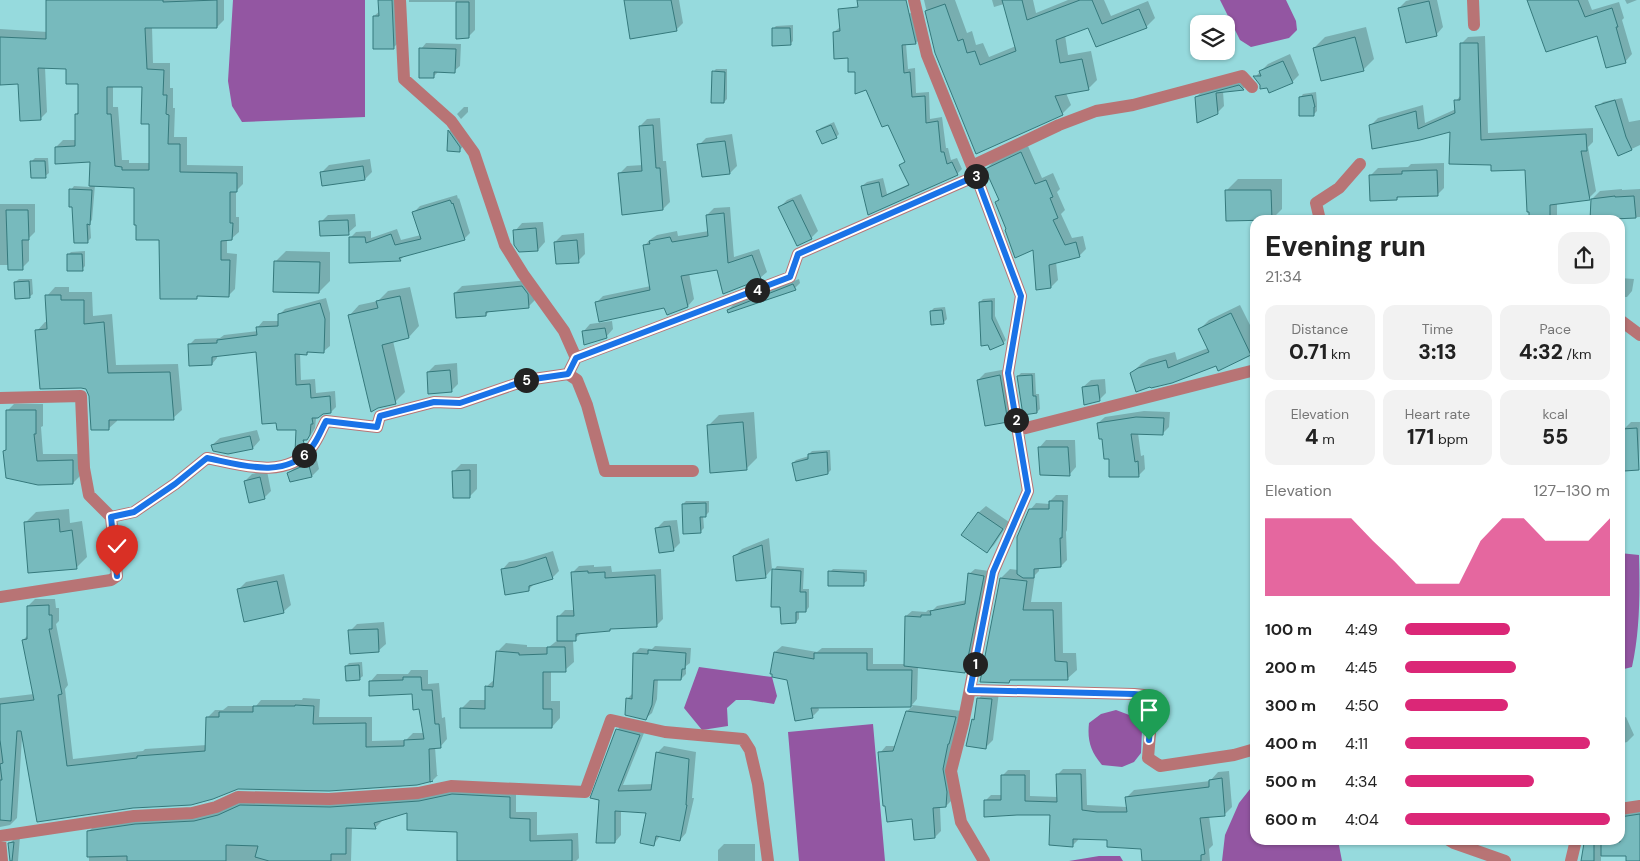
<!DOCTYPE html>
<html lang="en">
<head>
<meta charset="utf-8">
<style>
	:root { --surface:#fff; --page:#f2f2f2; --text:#222; --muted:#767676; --accent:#db2777 }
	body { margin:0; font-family:"DM Sans",sans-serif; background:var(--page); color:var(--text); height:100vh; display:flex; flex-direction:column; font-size:19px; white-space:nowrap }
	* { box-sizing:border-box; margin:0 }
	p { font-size:16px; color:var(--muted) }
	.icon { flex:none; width:28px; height:28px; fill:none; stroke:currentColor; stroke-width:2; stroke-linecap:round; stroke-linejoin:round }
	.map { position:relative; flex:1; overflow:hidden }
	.sheet { position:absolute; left:1250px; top:215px; width:375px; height:630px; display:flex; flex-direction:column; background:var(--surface); border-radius:15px; box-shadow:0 1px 4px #0004 }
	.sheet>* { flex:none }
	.controls { position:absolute; left:1190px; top:15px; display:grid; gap:10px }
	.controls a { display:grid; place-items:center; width:45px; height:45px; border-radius:10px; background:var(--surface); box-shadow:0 1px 4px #0004; font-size:25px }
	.pin { position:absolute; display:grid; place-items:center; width:42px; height:42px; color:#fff; margin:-51px -21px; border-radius:50% 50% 50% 0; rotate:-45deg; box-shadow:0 0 5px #0007 }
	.pin .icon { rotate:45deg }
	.km { position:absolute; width:25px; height:25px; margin:-12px; border-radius:50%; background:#222; color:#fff; font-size:14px; line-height:25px; text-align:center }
	.round { display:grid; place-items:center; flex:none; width:52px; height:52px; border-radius:15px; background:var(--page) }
	.head { display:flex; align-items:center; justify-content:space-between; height:85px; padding:0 15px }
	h1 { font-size:28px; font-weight:800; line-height:38px }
	.figures { display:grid; grid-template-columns:repeat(3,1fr); gap:8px; height:85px; padding:5px 15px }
	.figures div { display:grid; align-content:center; border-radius:12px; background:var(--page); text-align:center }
	.figures b { font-size:21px; font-weight:800 }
	.figures small { font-size:14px; font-weight:400 }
	.figures p { font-size:14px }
	.chart { height:140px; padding:10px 15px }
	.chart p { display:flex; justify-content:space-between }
	.chart svg { width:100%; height:90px; margin-top:5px; fill:var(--accent); opacity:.7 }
	ul { padding:0 15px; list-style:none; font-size:16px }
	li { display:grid; grid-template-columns:80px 60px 1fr; align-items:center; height:38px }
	li i { height:12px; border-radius:6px; background:var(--accent) }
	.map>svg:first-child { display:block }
	.water { fill:#9356a2 }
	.shadow { fill:#0003; fill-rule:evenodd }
	.building { fill:#77babd; stroke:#35797c; fill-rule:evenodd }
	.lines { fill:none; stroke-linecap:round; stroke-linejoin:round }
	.minor { stroke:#b87475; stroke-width:12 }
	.route-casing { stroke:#fff; stroke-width:10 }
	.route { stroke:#1a73e8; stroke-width:6 }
</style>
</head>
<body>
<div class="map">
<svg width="1640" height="861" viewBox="0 0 1640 861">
	<rect width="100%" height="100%" fill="#96dadd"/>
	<!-- water -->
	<path class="water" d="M233,0H365V117L242,122L232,106L228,81Z
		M1220,0H1286L1296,21L1297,30L1289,38L1251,47L1240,40Z
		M1620,553L1639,555C1640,592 1640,631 1632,667L1620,670Z
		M699,667L772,677L777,696L774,704L749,700H736L727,708L728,726L702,730L684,708Z
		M1116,710L1132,716L1142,730L1141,753L1134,762L1122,767L1102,765C1091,752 1087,741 1089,723L1101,714Z
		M873,724L885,861H799L788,732Z
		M1254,784H1255V840H1338L1342,861H1222L1225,835L1239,803Z
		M1099,856H1120L1123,861H1069Z"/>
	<!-- shadow -->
	<path class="shadow" d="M48,0H224V20L217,27H152L153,63H170V88H173V108H175L174,137H187V165L243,166V184L236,191V217H239V232L231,239H227V253L237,254L235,289L228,296L199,295L196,298L160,239L136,187L95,185L92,220L90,222L91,238L88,241L71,190L74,186L90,187L91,161L56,147L63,140H76V114L79,111V83L67,68L45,67L47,112L40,119L19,82L0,84V29L48,32ZM113,85H143L150,123V163H129V160H122L118,107H113Z
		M379,0H398L400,41L394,47L374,16L380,11Z
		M409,0H475V30L469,36L458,38V2H409Z
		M625,0H679L683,23L676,30Z
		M862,0H896V14L914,13L920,39L916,43L906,44L908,69L915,68L916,93L929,92L930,119L942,117L946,148H948L951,160L957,158L962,169L957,174L868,213L862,186L867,182L883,178L887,194L909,184L901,165L906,161L889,123L867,89L834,32L839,28L852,27Z
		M924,0H955L967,33L972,31L976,45L983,43L989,57L1016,46L1004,4L994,7L992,0H1033L1036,13L1068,0H1104L1111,16L1148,1L1155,18L1146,27L1088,26L1065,35L1068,55L1091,51L1097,80L1089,88L1066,93L1071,105L1062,114L936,52Z
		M1410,0H1437L1443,27L1436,35L1399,8L1406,1Z
		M1528,0H1588L1592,10L1619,2L1624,18L1622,20L1632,54L1625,62L1598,34Z
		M1625,0H1637L1627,4Z
		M793,25V41L790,44L773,29L776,26Z
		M1366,27L1374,59L1363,70L1314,48L1325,37Z
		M1485,36L1488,133L1593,128V142L1588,147L1596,191L1589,198L1557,203V220H1531L1526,168L1492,163L1451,130L1419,139L1371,125L1378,118L1423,105L1425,123L1456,109V101L1461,95V44L1468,37Z
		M426,43L461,44L460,66L454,71H439L433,77L421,49Z
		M1290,54L1299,75L1292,82L1268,87L1261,84L1255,77L1268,64Z
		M716,69H727V99L724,102L713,72Z
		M1247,79L1250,82L1243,89L1223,91L1224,106L1217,113L1196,97L1204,90Z
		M1316,92L1317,103V111L1314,114L1300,98L1303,94Z
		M1622,98L1629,122L1640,120V145L1619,155L1598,107L1603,102Z
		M464,107H468V112L461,119L457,114Z
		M660,118L663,161H666L670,202L663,209L620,173L627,166L643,165L640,126L647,119Z
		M834,122L839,134L836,137L818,131L821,128Z
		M455,124L466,143L459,151L448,150L449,131Z
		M732,134L737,166L730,173L703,176L699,145L706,138Z
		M1028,146L1042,178L1053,173L1060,189L1057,192L1065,210L1061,214L1072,238L1083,236L1086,249L1079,256L1056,262L1058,280L1051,287L1034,248L1008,229L996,202L999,198L986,169L993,162Z
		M35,158H48L49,173L45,176L31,162Z
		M370,159L372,172L365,179L322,172L329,165Z
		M1444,163V188L1437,195L1399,196L1397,199L1370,176L1378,168L1408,167L1411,164Z
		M1238,179H1282V209L1271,220L1227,190Z
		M1622,189V190L1640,189V217L1620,218L1618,220H1591L1592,199L1600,191Z
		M801,194L818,231L811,238L780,207L787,200Z
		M457,195L458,199L459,198L470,233L464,239L405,255L400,260L350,238L356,232L371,231V238L397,229L401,240L421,235L414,212L420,206Z
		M0,204H35V232L29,238V261L22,268L9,265H0Z
		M730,207L734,257L759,249L767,272L760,278L718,269L689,273L694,299L688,306H665L596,303L603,296L651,286L644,246L651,239L657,235L677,231L678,236L709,231L707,215L714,208Z
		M355,214L356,226L348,233L321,222L328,215Z
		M543,222L545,242L538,250L515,231L522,223Z
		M584,233L585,254L578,261L555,242L562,235Z
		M85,251V266L82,269L68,255L71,252Z
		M286,251L330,252V281L319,292L275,262Z
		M1620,278L1634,279L1632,291L1627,297H1620Z
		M19,279H32L33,294L29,297L15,282Z
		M799,279L800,283L795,288L728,310L734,304Z
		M529,280L535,300L528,307L490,310L486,315L455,293L462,286Z
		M55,287H69V292H92L93,316L112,314L116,365L178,364L182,410L173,418H117V421L108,429L89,391L37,331L45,322H48L47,296Z
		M410,287L419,326L409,337L393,341L405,392L395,402L349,316L359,305L378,301L388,291Z
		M326,298L330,313V346L324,351H309L307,354L300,353L301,380L315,379L316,393L335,391L336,407L331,412H322L316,419L315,428L312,433L297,449V428L258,350L217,355V358L212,364L190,344L195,339L220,338L224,335L258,331V327L263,321H279V315L285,309Z
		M995,298V316L1006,340L1003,343L980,302L983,299Z
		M1240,305L1255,335V350L1250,354L1216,364L1131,374L1141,364L1149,359L1175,352L1177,360L1208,348L1200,329L1209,320Z
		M945,307L947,319L943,323L931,311L934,308Z
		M612,321L613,329L606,337L583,332L590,324Z
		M457,363L458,384L451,391L428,372L435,365Z
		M1007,369L1015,413L1007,421L978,380L985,373Z
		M1021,373H1035L1036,394H1039L1040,409L1037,412L1018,376Z
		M1105,379L1106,393L1099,400L1083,387L1091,380Z
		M14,404H43V426L41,427L43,454H80V476L73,483L5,451L8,448L7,411Z
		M1144,411L1170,412L1169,427L1163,433H1138L1141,456L1144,455L1145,469L1138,476L1110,457L1098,423L1105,417Z
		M754,412L757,458L746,469L708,426L719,415Z
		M1631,422H1640L1639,469L1624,429Z
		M257,430L260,440L253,448L212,445L220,438Z
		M1046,440H1075L1076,467L1069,475L1039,448Z
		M830,450L831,470L828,473L793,463L796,460L809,456V454L812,451Z
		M316,456L319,469L312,476L289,473L296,466Z
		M461,464H477V489L470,496L454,471Z
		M267,471L271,491L264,498L245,481L252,474Z
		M1056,495H1068L1067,530L1066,532L1067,560L1061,566L1039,567V571L1035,575L1031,602H1062L1063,653H1076L1077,670L1068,678H1012L1009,682L1001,578L1010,569L1018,570L1030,510L1036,503L1050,504V501Z
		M686,501H709V512L706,515H703L704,528L701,531L683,504Z
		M986,506L1009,522L994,545L987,552L978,513Z
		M69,509L70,523L82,521L87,557L77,567L29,571L25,523L36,512Z
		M677,520L680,543L673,550L656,529L664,521Z
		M769,538L772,569L765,577L735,556L742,549Z
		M553,551L559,571L552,578L535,583L529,589L502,570L509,562L523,560Z
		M594,565V567L611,566L612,572L661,569L663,619L656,626L612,628L610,630L583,632L573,640L574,662L565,670L551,671V701H560V718L552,727L461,709L470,700H486V687L495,679L497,652L506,643L527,645V647H549L559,639L558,617L565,610H575L573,572L579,566Z
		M777,566L804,568L803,589H809V607L806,611L799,610V619L796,622L781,606L774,570Z
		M833,569L867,570V581L863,584L830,572Z
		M975,569L989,571L970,666L964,671L918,666L917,699L912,705L962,711L953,799L946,806L940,807L941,831L935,837L913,818L880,753L886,746H896L907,711L913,706H818L819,710L812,717L788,679L775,652L782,646L817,652L822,648H873V664H905L906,616L912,611L926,612L928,610H933L937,606L967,600L969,574Z
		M284,574L291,605L283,612L238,590L246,582Z
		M35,599H55L56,608H59V621L56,624L68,685L65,689L73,759L143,751L145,749L207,745L208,717L215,710H223L228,706H256L261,700H302L303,698L320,699L319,717H372V741L406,740L413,733H424L420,708L413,693L370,682L377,674H408L411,670H428V684L439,683L442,718L445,717L447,739L440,747H435L437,775H438L433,780L417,784L238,788L133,807L38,821L22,737L17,818L10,825L0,827V698L34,694L23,640L28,635V606Z
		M384,622L386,644L378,651L350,631L357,624Z
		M655,646L691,648L690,663L686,666V674L681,679H658L657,699L652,713L646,718L627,699L633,693L634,654L640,648L652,649Z
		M362,662L363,676L359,679L346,666L349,663Z
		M985,692H999L993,740L986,747L973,720L976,717L978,699Z
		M1626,717L1634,735L1627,742L1620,744V719Z
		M624,723L646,728L623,785L653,784L657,753L664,746L696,752L692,798H694L686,833L680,840L660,836L653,845L647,812L621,810V835L615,842L598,841L617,730Z
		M1063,769H1086L1087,805L1127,807L1126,798L1134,790L1210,781L1218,772L1229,771L1232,807L1224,815L1209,816L1213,845L1209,849L1210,861H1149L1143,810L1108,839L1078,838V840L1072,846L1051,814L985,801L991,795H1002V776L1008,770H1030V796L1058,797L1057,775Z
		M460,788L516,790V812H537V835L578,833L579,858L576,861H458V831L409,811L382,819V821L375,828L352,827L351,861H89L88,832L95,825L248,799Z
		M1640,807V861H1627V854L1601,855V861H1582L1585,844L1589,840H1620V812Z
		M17,836H20L18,861H10V843Z
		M724,844H755V861H718V850Z"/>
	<!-- building -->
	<path class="building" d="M46,0H163V2L217,0V28H145L147,69L164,70L163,95H167L166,114L169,115L168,144H180V172L237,173V192H230V223H233L232,240L221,241V260H230L229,297L197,296V299H160L159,240H136V225H134V188L89,186L90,162L55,164V147L75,146V114H78V84H66V69L38,68L41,120L20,121L18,84L0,85V37L46,39ZM107,87H142L141,124H149V170H122V167L115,166L111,114H107Z
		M378,0H392L394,49H373V16H379Z
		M624,0H671L677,31L630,39Z
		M857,0H906L916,44L902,45L904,73L910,72L912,97L925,96L926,123L938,121L941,152H944L947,164L952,162L958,175L868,215L861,186L879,182L882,197L909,185L899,165L905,162L888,125L882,127L866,90L855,94V72H848V58L834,59L833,32L840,31L838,9L858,7Z
		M1002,0H1022L1027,20L1080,0H1092L1102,24L1139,9L1147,28L1096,47L1088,28L1056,40L1060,63L1082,59L1089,90L1055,96L1063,115L976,154L935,53L925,11L945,4L958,41L963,39L967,53L975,51L980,65L1016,51Z
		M1527,0H1578L1585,17L1612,8L1618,27H1616L1626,63L1606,68L1597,36L1546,52Z
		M1429,1L1437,36L1406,43L1398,8Z
		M456,2H469V38L456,39Z
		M772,28H790L791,45L772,46Z
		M1355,37L1364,71L1321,81L1313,48Z
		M1460,43H1478L1481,140L1586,134L1587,151H1581L1590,200L1550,205V220H1529V212H1527L1525,170L1491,171V165L1449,164L1450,132L1420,140L1372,149L1369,125L1416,111L1418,129L1455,113L1454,100H1460Z
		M419,48L456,49L455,73L434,72V78H419Z
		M1283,61L1293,83L1269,93L1267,88L1260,89V85L1253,76H1261L1259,71Z
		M712,71L725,72L724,103H711Z
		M1239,85L1244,90L1216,93L1218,114L1197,123L1195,97Z
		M1312,95L1315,107H1314V116H1299V97Z
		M1615,100L1626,137L1632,150L1618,156L1595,106Z
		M653,125L656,168H660L663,210L622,215L618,173L642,171L639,126Z
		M831,125L837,138L822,144L816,131Z
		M448,130L460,147V152L447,151Z
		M725,141L730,174L702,177L697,144Z
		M1021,152L1035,184L1046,180L1053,197L1050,198L1058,218L1053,220L1065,245L1076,242L1080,257L1049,265L1051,288L1036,290L1033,250L1015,258L1005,230L1006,229L995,202L999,200L985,169Z
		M30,161H45L46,178H31Z
		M363,166L365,180L322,186L320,172Z
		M1437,170L1438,196L1397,197V200L1370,201L1369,175L1402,174V171Z
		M69,189L92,190L90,225L87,224L88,243H74L72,207H69Z
		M1225,190H1271L1272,220L1226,221Z
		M1615,196V197L1634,196L1636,218L1590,220L1591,199Z
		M450,200L452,204L453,203L465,240L399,258L401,261L349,263V237H365L366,243L391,234L395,245L421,239L412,212Z
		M793,200L812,239L797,246L778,207Z
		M6,210H28L29,240H22L23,270H8Z
		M724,213L728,263L752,255L761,279L723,294L717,270L681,276L688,307L667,315L664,308L599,322L595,302L650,290L643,245L650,244L649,241L670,237L672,242L708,236L706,215Z
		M348,220L349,235L320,236L319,221Z
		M536,228L538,251L519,252L514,245L513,230Z
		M577,240L579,263L556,264L554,242Z
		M67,254H82L83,271H67Z
		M274,261L320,262L319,293L273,292Z
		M29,281L30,298L15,299L14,282Z
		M793,284L796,290L728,313L727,310Z
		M522,286L528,294L529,308L486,312V316L456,318L454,293Z
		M45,295H61V300H84V324L104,322L108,373L170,372L174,420H109V430H91L89,396L86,389L81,388L40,389L35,330L47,329Z
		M400,296L409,338L382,345L396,404L378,408L371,412L348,315L378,308L376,301Z
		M992,301V319L1004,344L990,350L988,345L981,346L979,302Z
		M320,303L325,319L324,353L307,352V355L295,354L296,385L310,384L311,398L330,396L331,413L323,414L318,418H312L313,424H311L310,435L307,440H303L304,443L295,452L296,430H277L276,423L262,424L256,352L212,357V365L189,366L188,344L217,343V340L257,335L256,327L278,326V314Z
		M942,310L944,324L931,325L930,311Z
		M1231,313L1251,355L1218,371L1216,366L1172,383L1151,388L1150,387L1136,392L1130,373L1138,368L1166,360L1168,368L1209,352L1198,329Z
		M605,328L607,338L584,345L582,331Z
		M450,370L452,392L428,394L427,372Z
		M1000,375L1008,422L985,426L977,380Z
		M1032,375L1033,396H1036L1037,413L1023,415L1017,376Z
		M1098,385L1100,401L1084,405L1082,387Z
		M6,410H36V434H34L37,461L73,460V484L38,485L6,478L3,451L6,450Z
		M1136,417L1164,418L1163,435L1131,434L1135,462L1138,461L1139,477H1109V459H1104L1102,439H1099L1097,423Z
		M743,422L747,470L710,473L707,425Z
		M1637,428L1639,470L1624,471L1622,429Z
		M250,436L253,449L228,454L213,451L211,445Z
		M1038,447H1068L1070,476L1040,475Z
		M827,452L828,474L796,481L792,463L808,459V454Z
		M308,462L312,477L290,482L287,473L305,465Z
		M470,470V498H453L452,471Z
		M260,477L265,499L249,503L244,481Z
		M1049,501H1063L1062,538H1060L1061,567L1034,569V578H1023L1017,574V537L1029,509H1049Z
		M706,503V517H700L701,533L683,534L682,504Z
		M978,512L1003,529L987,553L961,535Z
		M59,519L60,532L72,530L77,569L28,573L24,522Z
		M670,526L674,551L659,553L655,528Z
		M762,545L766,578L736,581L733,556Z
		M546,557L553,579L529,586V591L505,595L501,569L515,567Z
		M772,569L801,571L800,592H806V612H796V623L781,624L780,607H771Z
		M588,571V573L605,572V578L655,575L657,627L610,629V631L576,634V641H557V616H574L571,572Z
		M828,571L864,573V586H828Z
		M968,573L984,576L965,673L904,666L905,616L921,617V615H931L930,611L965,604Z
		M1000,578L1027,581L1023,610H1053L1055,661L1067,662L1068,680H1010L1009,683L980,682Z
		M277,581L284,613L244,622L237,589Z
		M49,605V615H52V629H49L62,694L58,695L67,766L137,758V756L205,751L206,717H219V712H253V706H295V705L314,706L313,724L366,723V747L404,746V740L424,739L419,709L413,710L412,694L369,696V681L403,680V677H421L422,690H432L435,724H439L441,748L429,749L430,782L433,781L417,785L329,791L238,789L213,799L191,805L133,808L37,822L21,731H17L11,821L0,820V780H2L0,764L3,763L0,740V704L34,700L22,640L27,639V606Z
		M378,629L379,652L350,654L348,630Z
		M547,647H565L566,672H543V709H552V728H460V708L485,709V686L493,687L496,651L519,653V655L547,654Z
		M648,650L686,653L685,669H682L681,680H654L652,705L646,720L625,715L626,698L632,699L633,653L648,654Z
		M774,652L814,659V653H867V670H912L911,707L811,708L813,718L795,721L787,680L772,677V674H770Z
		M359,665L360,680L346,681L345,666Z
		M977,698L992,699L986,749L966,746L972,719L974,720Z
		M906,711L956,717L949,744H948L943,769L947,792L946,807L933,808L935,838L914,840L912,819L887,822L885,806H883L878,752L893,751Z
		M616,729L640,735L618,791L651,790L656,752L689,759L686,805H687L680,841L656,836L654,846L640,843L646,813L615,811V843H596L599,800L590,798Z
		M1056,774H1081L1082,810L1097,812H1127L1125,797L1209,787V780L1222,778L1225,816L1200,818L1205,854L1201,855V861H1142L1141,849L1107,847V840L1073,839V847L1049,845L1050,815H1017L984,817V800H1001V775H1025V801L1057,802Z
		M452,794L510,797V818L530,819V841L572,840V861H457V832L407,830V813L374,823L376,829L346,828V854H331V861H269L255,857L258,846L226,845V861H127V856L87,857V831L135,824L194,821L218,815L240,805L330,807L419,801Z
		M1640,814V861H1626V856H1601V842H1620V817Z
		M14,842L12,861H10L8,843Z
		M1584,843H1594V861H1581Z"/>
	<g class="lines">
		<!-- minor -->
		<path class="minor" d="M400,0L404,79L451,121L474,153L505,245L523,274L564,331L576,358
			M914,0L927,55L976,176L1021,296L1008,373L1028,491L993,572L963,724L951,771L961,822L984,861
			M1473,0L1474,25
			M972,166L1059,125L1096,111L1133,105L1242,76L1252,87
			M1320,220L1316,203L1339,188L1360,164
			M1620,320L1640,335
			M568,374L577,380L587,405L605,471H693
			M0,398L81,396L84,468L89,495L111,517L117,576L111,580L0,597
			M1018,430L1255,370
			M111,517L134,512L175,484L207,458C241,465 286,480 311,448C318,440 321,430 326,421L377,427L380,416L434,402L460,403L527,380L568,374L576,358L790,277L798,254L976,176
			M970,690L1134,694L1153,696L1148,758L1160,766L1234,755L1255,749
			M1620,809L1640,806
			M0,836L134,816L192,813L216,807L238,797L329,799L418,793L451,786L585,792L611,720L665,732L743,739L750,750L758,784L768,861
			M0,840L2,861
			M1449,840L1454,843L1505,861
			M1571,861L1576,840"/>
	</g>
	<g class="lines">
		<defs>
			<path id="route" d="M117,576L111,517L134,512L175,484L207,458C241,465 286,480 311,448C318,440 321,430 326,421L377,427L380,416L434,402L460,403L527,380L568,374L576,358L790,277L798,254L976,176L1021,296L1008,373L1028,491L993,572L970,690L1134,694L1153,696L1149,740"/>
		</defs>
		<!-- route casing -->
		<use href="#route" class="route-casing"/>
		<!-- route -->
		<use href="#route" class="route"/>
	</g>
</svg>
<div class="controls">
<a><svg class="icon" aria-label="layers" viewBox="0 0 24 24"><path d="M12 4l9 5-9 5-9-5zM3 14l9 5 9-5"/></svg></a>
</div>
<div class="pin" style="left:1149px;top:740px;background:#1e9e55"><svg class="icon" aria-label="arrive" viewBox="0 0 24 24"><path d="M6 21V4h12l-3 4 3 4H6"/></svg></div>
<div class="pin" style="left:117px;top:576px;background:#d93025"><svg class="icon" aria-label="check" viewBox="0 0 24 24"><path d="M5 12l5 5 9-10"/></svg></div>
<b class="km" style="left:975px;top:664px">1</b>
<b class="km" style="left:1016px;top:420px">2</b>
<b class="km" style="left:976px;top:176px">3</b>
<b class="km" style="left:757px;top:290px">4</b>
<b class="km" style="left:526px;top:380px">5</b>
<b class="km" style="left:304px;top:455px">6</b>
<section class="sheet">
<div class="head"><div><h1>Evening run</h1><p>21:34</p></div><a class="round"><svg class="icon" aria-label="share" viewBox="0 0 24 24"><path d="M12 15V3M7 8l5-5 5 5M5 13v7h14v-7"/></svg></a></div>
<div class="figures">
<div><p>Distance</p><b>0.71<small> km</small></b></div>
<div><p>Time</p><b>3:13</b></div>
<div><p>Pace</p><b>4:32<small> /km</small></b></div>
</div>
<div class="figures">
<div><p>Elevation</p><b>4<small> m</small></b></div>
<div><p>Heart rate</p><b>171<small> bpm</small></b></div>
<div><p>kcal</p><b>55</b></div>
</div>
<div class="chart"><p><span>Elevation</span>127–130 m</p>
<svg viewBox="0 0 160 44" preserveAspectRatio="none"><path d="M0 44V6L10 6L20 6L30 6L40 6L50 17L60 27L70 38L80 38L90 38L100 17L110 6L120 6L130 17L140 17L150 17L160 6V44z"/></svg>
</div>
<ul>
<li><b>100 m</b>4:49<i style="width:51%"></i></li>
<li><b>200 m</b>4:45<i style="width:54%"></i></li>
<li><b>300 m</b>4:50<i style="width:50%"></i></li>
<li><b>400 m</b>4:11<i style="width:90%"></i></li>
<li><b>500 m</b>4:34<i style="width:63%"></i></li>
<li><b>600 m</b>4:04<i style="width:100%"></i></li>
</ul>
</section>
</div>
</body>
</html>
